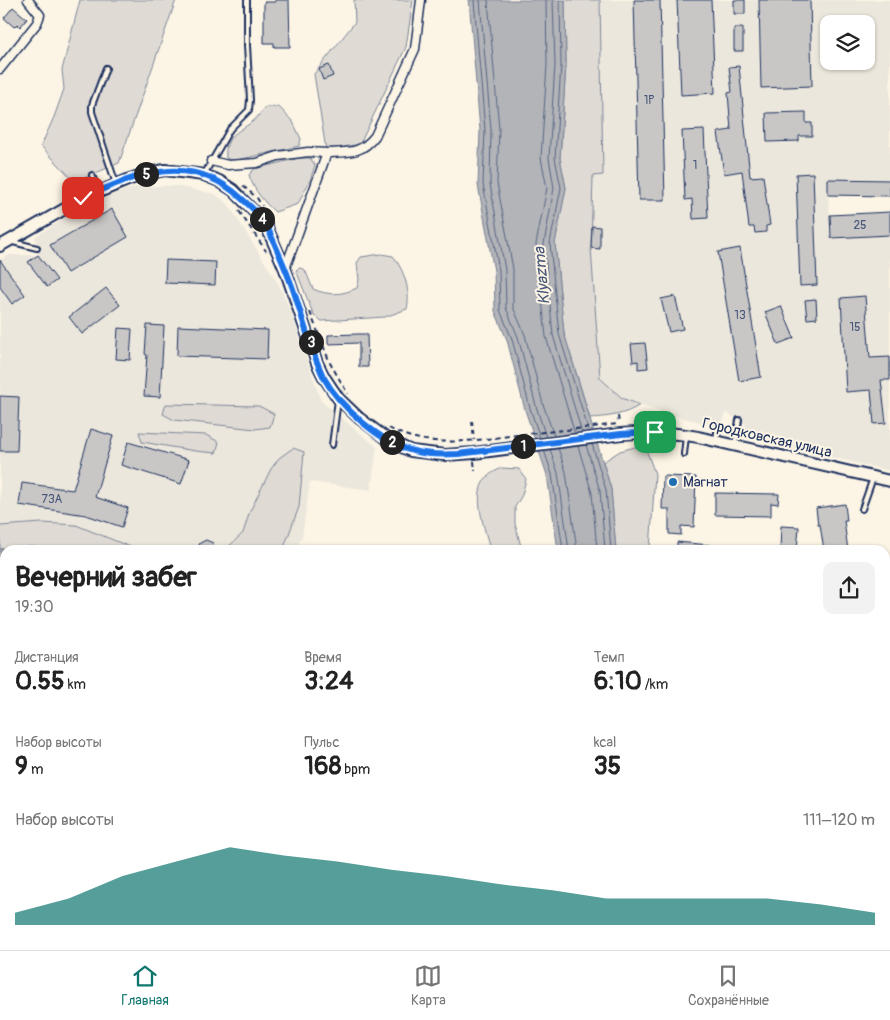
<!DOCTYPE html>
<html lang="ru">
<head>
<meta charset="utf-8">
<style>
	:root { --surface:#fff; --page:#f2f2f2; --text:#222; --muted:#767676; --line:#e0e0e0; --accent:#0f766e }
	body { margin:0; font-family:Pangolin,sans-serif; background:var(--page); color:var(--text); height:100vh; display:flex; flex-direction:column; font-size:19px; white-space:nowrap }
	* { box-sizing:border-box; margin:0 }
	p { font-size:16px; color:var(--muted) }
	.icon { flex:none; width:28px; height:28px; fill:none; stroke:currentColor; stroke-width:2; stroke-linecap:round; stroke-linejoin:round }
	.map { position:relative; flex:1; overflow:hidden }
	.sheet { position:absolute; left:0px; top:545px; width:890px; height:405px; display:flex; flex-direction:column; background:var(--surface); border-radius:15px 15px 0 0; box-shadow:0 1px 4px #0004 }
	.sheet>* { flex:none }
	.tools { position:absolute; left:820px; top:15px; display:grid; gap:10px }
	.tools a { display:grid; place-items:center; width:55px; height:55px; border-radius:10px; background:var(--surface); box-shadow:0 1px 4px #0004; font-size:25px }
	.pin { position:absolute; display:grid; place-items:center; width:42px; height:42px; color:#fff; margin:-21px; border-radius:10px; box-shadow:0 2px 8px #0006 }
	.km { position:absolute; width:25px; height:25px; margin:-12px; border-radius:50%; background:#222; color:#fff; font-size:14px; line-height:25px; text-align:center }
	.round { display:grid; place-items:center; flex:none; width:52px; height:52px; border-radius:10px; background:var(--page) }
	.overview { display:flex; align-items:center; justify-content:space-between; height:85px; padding:0 15px }
	h1 { font-size:28px; font-weight:800; line-height:38px }
	.metrics { display:grid; grid-template-columns:repeat(3,1fr); gap:8px; height:85px; padding:5px 15px }
	.metrics div { display:grid; align-content:center }
	.metrics b { font-size:25px; font-weight:800 }
	.metrics small { font-size:14px; font-weight:400 }
	.metrics p { font-size:14px }
	.chart { height:140px; padding:10px 15px }
	.chart p { display:flex; justify-content:space-between }
	.chart svg { width:100%; height:90px; margin-top:5px; fill:var(--accent); opacity:.7 }
	.dock { display:flex; justify-content:space-around; align-items:center; height:70px; border-top:1px solid var(--line); background:var(--surface); font-size:14px; color:var(--muted) }
	.dock a { display:grid; justify-items:center; gap:2px }
	.dock .active { color:var(--accent) }
	.map>svg:first-child { display:block }
	.built { fill:#ece7dc; fill-rule:evenodd }
	.green { fill:#dfdbd4; stroke:#7d8599 }
	.water { fill:#b2b4b8; stroke:#767f94 }
	.lines { fill:none; stroke-linecap:round; stroke-linejoin:round }
	.shore { stroke:#576482; stroke-width:1 }
	.stream { stroke:#767f94; stroke-width:2.5 }
	.building { fill:#c8c7c6; stroke:#1b2f5e }
	.lane-casing { stroke:#1b2f5e; stroke-width:8 }
	.street-casing { stroke:#1b2f5e; stroke-width:11 }
	.secondary-casing { stroke:#1b2f5e; stroke-width:14 }
	.path { stroke:#1b2f5e; stroke-width:2; stroke-dasharray:5 4; stroke-linecap:butt }
	.lane { stroke:#fcf5e5; stroke-width:4 }
	.street { stroke:#fcf5e5; stroke-width:8 }
	.secondary { stroke:#fcf5e5; stroke-width:10 }
	.route-casing { stroke:#fff; stroke-width:10 }
	.route { stroke:#1a73e8; stroke-width:6 }
	.poi-dot { fill:#1f6fb2; stroke:#fcf5e5; stroke-width:2 }
	.labels { text-anchor:middle; dominant-baseline:central; stroke-width:4; stroke-linejoin:round; paint-order:stroke }
	.number-label { font-size:12px; fill:#465578 }
	.street-label { font-size:15px; fill:#1b2f5e; stroke:#fcf5e5 }
	.poi-label { font-size:15px; fill:#1b2f5e; stroke:#fcf5e5; text-anchor:start }
	.water-label { font-size:16px; font-style:italic; fill:#485779; stroke:#fcf5e5 }
</style>
</head>
<body>
<div class="map">
<svg width="890" height="950" viewBox="0 0 890 950">
	<rect width="100%" height="100%" fill="#fcf5e5"/>
	<filter id="ink" filterUnits="userSpaceOnUse"><feTurbulence type="fractalNoise" baseFrequency=".02" numOctaves="2"/><feDisplacementMap in="SourceGraphic" scale="10" xChannelSelector="R" yChannelSelector="G"/><feConvolveMatrix kernelMatrix="1 2 1 2 8 2 1 2 1" color-interpolation-filters="sRGB"/></filter>
	<g filter="url(#ink)">
		<!-- built -->
		<path class="built" d="M600,0H890V196H828L830,215L890,212V471L767,442L744,434L745,424L726,412L721,427L663,413L622,398L600,378L591,248L593,175H603ZM829,24H866V61H829Z
			M139,186H177L215,194L228,204L278,283L291,312L321,401L377,447L371,490L310,482L302,537L296,550H138L76,525L42,523L0,526V260L9,255H38L35,237L76,211L114,194Z
			M890,838V950H833L835,945H885V850Z
			M543,945H610L621,950H540Z"/>
		<!-- green -->
		<path class="green" d="M80,0H176L119,163L75,182L41,146L54,117L64,89L62,70Z
			M354,0H413L406,47L360,144L326,150L314,74L355,22Z
			M565,0H600L603,175L593,176L591,248L600,378L622,398L640,405C625,415 608,417 590,418L564,333L555,243L566,188L560,158L566,65Z
			M266,107H279L293,122L301,139L299,146L233,161L226,158C224,136 237,133 252,122C258,118 261,111 266,107Z
			M299,158H310L315,165L311,178L298,204L275,212C264,202 253,189 249,175L254,169Z
			M381,254L393,256C404,270 411,291 407,309L385,317L322,321L314,316L296,270L300,268L305,270L313,289C329,296 342,295 357,288L359,280L357,263L361,257Z
			M166,404L259,406L274,414L270,427L255,429L174,420L163,414Z
			M139,432L206,435L219,442L216,453L195,451L142,442Z
			M635,447L646,449L655,474L650,550H616L611,489L603,462L620,451Z
			M293,448L304,452L299,507L283,550H225L243,533L250,511L271,469L279,458Z
			M501,468L519,469L526,479L522,495L515,507V524L522,550H490C486,530 470,494 487,477C491,473 496,471 501,468Z
			M42,523L76,525L138,550H55L32,547L0,549V526Z
			M0,621L5,622V945H460L453,950H0Z"/>
		<!-- water -->
		<path class="water" d="M469,0H565L566,65L560,158L566,188L555,243L564,333L611,489L616,550H558L547,475L525,410L507,340L495,311L494,271L478,185L480,130Z
			M32,547L55,550H5V622L0,621V549Z"/>
		<g class="lines">
			<!-- shore -->
			<path class="shore" d="M474,0L485,130L483,184L499,270L500,310L512,339L530,408L540,438
				M480,0L491,130L490,184L505,270L506,308L518,337L536,406L546,437
				M488,0L499,129L497,183L513,269V307L525,335L543,404L554,436
				M546,0L547,65L541,158L547,188L536,244L546,337L575,434
				M553,0L555,65L549,158L554,188L544,244L553,335L582,433
				M560,0L561,65L555,158L561,188L550,243L559,334L589,432
				M592,444L606,490L611,550
				M586,445L600,491L605,550
				M578,446L592,493L597,550
				M558,448L566,472L577,550
				M550,449L558,473L569,550
				M544,450L552,474L563,550"/>
			<!-- stream -->
			<path class="stream" d="M462,950L469,945"/>
		</g>
		<!-- building -->
		<path class="building" d="M275,0H289L290,47H274V43H264V2H275Z
			M634,0H660L665,200H639Z
			M677,0H711L715,93L681,95Z
			M734,0H745V14H734Z
			M759,0H810L812,86L761,88Z
			M13,7L27,19L20,27L17,24L14,27L4,18Z
			M734,28H743V51H734Z
			M329,65L333,76L323,80L319,69Z
			M739,66L750,177L763,176L770,225L766,226V232L755,233L754,227H749L742,171L724,174L718,132L731,130L728,93L732,92L729,67Z
			M806,112V123H812V136H799V141L767,142L766,113Z
			M704,130L708,218L693,219L692,199L685,200L682,131Z
			M813,173L817,285L800,286L796,174Z
			M828,179L890,180V196L828,195Z
			M112,209L128,237L67,273L50,245Z
			M890,212V235L831,238L830,215Z
			M592,226L600,227V249L591,248Z
			M740,248L761,377L739,381L718,252Z
			M38,255L57,280L47,287L28,262Z
			M0,260L25,295L12,304L0,287Z
			M166,260L216,262L215,285L165,283Z
			M106,288L120,305L82,334L69,317Z
			M675,296L683,329L669,332L661,299Z
			M865,296L870,358L890,357V380H881L886,423L874,424L871,390L846,392L841,298Z
			M816,299L817,318L807,319L805,300Z
			M781,306L794,338L778,344L765,312Z
			M147,325L164,326L160,397L144,396L147,355L145,354Z
			M178,326L268,330L267,359L177,356Z
			M118,328L132,329L130,360L116,359Z
			M358,334H367L368,367H359V343L328,344V335Z
			M645,343L648,368L638,369V361L633,362L631,344Z
			M0,396L19,397L17,451H0Z
			M91,429L113,436L95,497L128,508L122,527L86,515L19,505L22,483L73,490Z
			M128,442L189,460L181,484L121,465Z
			M663,476L696,477L694,527L681,526V535L669,534V509H662Z
			M715,493L779,494L778,504L771,503V516L715,515Z
			M845,504L847,521H844L848,550H824L820,525H818L816,508Z
			M781,526L799,527L797,550H780Z
			M206,540L213,543L215,550H197L200,543Z
			M677,542L710,545V550H677Z"/>
		<g class="lines">
			<defs>
				<path id="lane" d="M106,68L92,105V112L116,184
					M205,173L230,129L249,110L250,100L247,45V0
					M92,175L98,191
					M13,242L37,248
					M716,439L718,426
					M332,445L338,400
					M735,445L739,420
					M684,454L686,436
					M862,509L873,478
					M885,591L890,587
					M613,947L614,945"/>
				<path id="street" d="M0,69L37,23L40,15L28,0
					M211,161L228,165L257,163L278,156L308,152L327,153
					M285,269L327,153C349,152 361,154 375,136L415,49L421,0
					M885,801L890,796
					M630,945L642,950
					M818,950L820,945"/>
				<path id="secondary" d="M0,246L82,199L130,179L149,173L165,170L204,175L219,181L233,190L265,223L285,269L317,363L324,377L338,398L359,418L391,442L411,451L445,455L474,453L621,434C647,432 672,432 698,437L890,481"/>
			</defs>
			<!-- lane casing -->
			<use href="#lane" class="lane-casing"/>
			<!-- street casing -->
			<use href="#street" class="street-casing"/>
			<!-- secondary casing -->
			<use href="#secondary" class="secondary-casing"/>
			<!-- path -->
			<path class="path" d="M243,186L257,198L262,206
				M239,211L266,251
				M310,312L330,363L348,394
				M618,416L619,424
				M472,421L474,440
				M634,423H661
				M389,428C430,451 481,439 525,434C556,431 586,428 617,424
				M474,461L475,471
				M0,643H5
				M0,650H5
				M0,743L5,740
				M0,750L5,748
				M0,861L5,869
				M0,871L5,877
				M79,945L86,950
				M89,945L95,950
				M473,950L478,945
				M478,950L483,945"/>
			<!-- lane -->
			<use href="#lane" class="lane"/>
			<!-- street -->
			<use href="#street" class="street"/>
			<!-- secondary -->
			<use href="#secondary" class="secondary"/>
		</g>
	</g>
	<g class="lines" filter="url(#ink)">
		<defs>
			<path id="route" d="M83,198C138,173 191,152 241,198C249,205 259,214 265,222C268,227 270,234 273,240C280,256 287,272 293,289C303,318 310,350 324,378C340,407 381,443 413,451C428,455 443,455 458,454L621,434L655,432"/>
		</defs>
		<!-- route casing -->
		<use href="#route" class="route-casing"/>
		<!-- route -->
		<use href="#route" class="route"/>
	</g>
	<!-- markers -->
	<circle class="poi-dot" cx="673" cy="482" r="5"/>
	<g class="labels">
		<!-- number labels -->
		<g class="number-label">
			<text x="649" y="100">1Р</text>
			<text x="695" y="165">1</text>
			<text x="860" y="225">25</text>
			<text x="740" y="315">13</text>
			<text x="855" y="327">15</text>
			<text x="52" y="499">73А</text>
		</g>
		<!-- street labels -->
		<g class="street-label">
			<text transform="translate(767 438) rotate(13)">Городковская улица</text>
		</g>
		<!-- poi labels -->
		<g class="poi-label">
			<text x="683" y="482">Магнат</text>
		</g>
		<!-- water labels -->
		<g class="water-label">
			<text transform="translate(542 276) rotate(-95)">Klyazma</text>
		</g>
	</g>
</svg>
<div class="tools">
<a><svg class="icon" aria-label="layers" viewBox="0 0 24 24"><path d="M12 4l9 5-9 5-9-5zM3 14l9 5 9-5"/></svg></a>
</div>
<div class="pin" style="left:655px;top:432px;background:#1e9e55"><svg class="icon" aria-label="arrive" viewBox="0 0 24 24"><path d="M6 21V4h12l-3 4 3 4H6"/></svg></div>
<div class="pin" style="left:83px;top:198px;background:#d93025"><svg class="icon" aria-label="check" viewBox="0 0 24 24"><path d="M5 12l5 5 9-10"/></svg></div>
<b class="km" style="left:523px;top:446px">1</b>
<b class="km" style="left:392px;top:442px">2</b>
<b class="km" style="left:311px;top:342px">3</b>
<b class="km" style="left:262px;top:219px">4</b>
<b class="km" style="left:146px;top:174px">5</b>
<section class="sheet">
<div class="overview"><div><h1>Вечерний забег</h1><p>19:30</p></div><a class="round"><svg class="icon" aria-label="share" viewBox="0 0 24 24"><path d="M12 15V3M7 8l5-5 5 5M5 13v7h14v-7"/></svg></a></div>
<div class="metrics">
<div><p>Дистанция</p><b>0.55<small> km</small></b></div>
<div><p>Время</p><b>3:24</b></div>
<div><p>Темп</p><b>6:10<small> /km</small></b></div>
</div>
<div class="metrics">
<div><p>Набор высоты</p><b>9<small> m</small></b></div>
<div><p>Пульс</p><b>168<small> bpm</small></b></div>
<div><p>kcal</p><b>35</b></div>
</div>
<div class="chart"><p><span>Набор высоты</span>111–120 m</p>
<svg viewBox="0 0 160 44" preserveAspectRatio="none"><path d="M0 44V38L10 31L20 20L30 13L40 6L50 10L60 13L70 17L80 20L90 24L100 27L110 31L120 31L130 31L140 31L150 34L160 38V44z"/></svg>
</div>
</section>
</div>
<nav class="dock">
<a class="active"><svg class="icon" aria-label="home" viewBox="0 0 24 24"><path d="M3 11l9-7 9 7M6 9v11h12V9"/></svg>Главная</a>
<a><svg class="icon" aria-label="map" viewBox="0 0 24 24"><path d="M3 6l6-2 6 2 6-2v14l-6 2-6-2-6 2zM9 4v14M15 6v14"/></svg>Карта</a>
<a><svg class="icon" aria-label="saved" viewBox="0 0 24 24"><path d="M7 4h10v16l-5-4-5 4z"/></svg>Сохранённые</a>
</nav>
</body>
</html>
